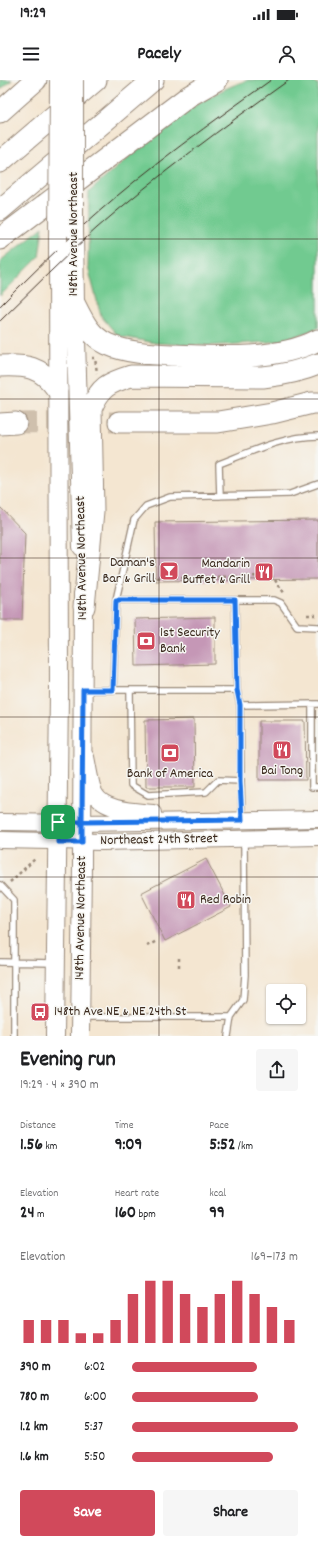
<!DOCTYPE html>
<html lang="en">
<head>
<meta charset="utf-8">
<style>
	:root { --surface:#fff; --page:#f6f6f6; --text:#202124; --muted:#757577; --accent:#d1495b }
	body { margin:0; font-family:Dekko,sans-serif; background:var(--page); color:var(--text); height:100vh; display:flex; flex-direction:column; font-size:15px; white-space:nowrap }
	* { box-sizing:border-box; margin:0 }
	p { font-size:13px; color:var(--muted) }
	.icon { flex:none; width:22px; height:22px; fill:none; stroke:currentColor; stroke-width:2; stroke-linecap:round; stroke-linejoin:round }
	.map { position:relative; height:956px; overflow:hidden }
	.sheet { display:flex; flex-direction:column; background:var(--surface); flex:1 }
	.sheet>* { flex:none }
	.fabs { position:absolute; left:266px; top:904px; display:grid; gap:8px }
	.fabs a { display:grid; place-items:center; width:40px; height:40px; border-radius:4px; background:var(--surface); box-shadow:0 1px 3px #0004; font-size:20px }
	.pin { position:absolute; display:grid; place-items:center; width:34px; height:34px; color:#fff; margin:-17px; border-radius:8px; box-shadow:0 2px 6px #0006 }
	.round { display:grid; place-items:center; flex:none; width:42px; height:42px; border-radius:4px; background:var(--page) }
	.summary { display:flex; align-items:center; justify-content:space-between; height:68px; padding:0 20px }
	h1 { font-size:22px; font-weight:700; line-height:30px }
	.metrics { display:grid; grid-template-columns:repeat(3,1fr); gap:6px; height:68px; padding:4px 20px }
	.metrics div { display:grid; align-content:center }
	.metrics b { font-size:17px; font-weight:700 }
	.metrics small { font-size:11px; font-weight:400 }
	.metrics p { font-size:11px }
	.chart { height:112px; padding:8px 20px }
	.chart p { display:flex; justify-content:space-between }
	.chart svg { width:100%; height:72px; margin-top:4px; stroke:var(--accent); stroke-width:6 }
	.button { display:flex; gap:8px; margin-top:auto; padding:8px 20px }
	.button a { flex:1; height:46px; border-radius:4px; background:var(--accent); color:#fff; font-size:16px; font-weight:700; line-height:46px; text-align:center }
	.button a+a { background:var(--page); color:var(--text) }
	ul { padding:0 20px; list-style:none; font-size:13px }
	li { display:grid; grid-template-columns:64px 48px 1fr; align-items:center; height:30px }
	li i { height:10px; border-radius:5px; background:var(--accent) }
	.status { display:flex; justify-content:space-between; align-items:center; height:28px; padding:0 20px; background:var(--surface); direction:ltr }
	.status svg { height:11px; fill:currentColor }
	header { display:flex; justify-content:space-between; align-items:center; height:52px; padding:0 20px; background:var(--surface); font-size:18px; font-weight:700 }
	.map>svg:first-child { display:block }
	.green { fill:#71ca90; stroke:#567a57 }
	.building { fill:#c597b6 }
	.lines { fill:none; stroke-linecap:round; stroke-linejoin:round }
	.highway-tunnel { stroke:#cfc0ad; stroke-width:21; stroke-dasharray:21 10; stroke-linecap:butt }
	.lane-casing { stroke:#988878; stroke-width:8 }
	.secondary-casing { stroke:#988878; stroke-width:18 }
	.primary-casing { stroke:#988878; stroke-width:20 }
	.highway-casing { stroke:#988878; stroke-width:23 }
	.path { stroke:#988878; stroke-width:2.5; stroke-dasharray:3 3; stroke-linecap:butt }
	.lane { stroke:#fff; stroke-width:5.5 }
	.secondary { stroke:#fff; stroke-width:16 }
	.primary { stroke:#fff; stroke-width:18 }
	.highway { stroke:#fff; stroke-width:21 }
	.tram { stroke:#3b2a1e; stroke-width:1 }
	.primary-bridge-casing { stroke:#988878; stroke-width:20; stroke-linecap:butt }
	.primary-bridge { stroke:#fff; stroke-width:18 }
	.route-casing { stroke:#fff; stroke-width:8 }
	.route { stroke:#1a73e8; stroke-width:5 }
	.grid { fill:none; stroke:#3b2a1e; stroke-width:1; stroke-opacity:0.55 }
	.labels { text-anchor:middle; dominant-baseline:central; stroke-width:3; stroke-linejoin:round; paint-order:stroke }
	.street-label { font-size:14px; fill:#3b2a1e; stroke:#f6f6f2 }
	.poi-label { font-size:14px; fill:#3b2a1e; stroke:#f6f6f2; text-anchor:start }
</style>
</head>
<body>
<div class="status"><b>19:29</b><svg viewBox="0 0 49 12"><path d="M0 12V9h3v3zM5 12V6h3v6zM10 12V3h3v9zM15 12V0h3v12zM26 1h20v11H26zM47 4h2v5h-2z"/></svg></div>
<header><svg class="icon" aria-label="menu" viewBox="0 0 24 24"><path d="M4 6h16M4 12h16M4 18h16"/></svg>Pacely<svg class="icon" aria-label="person" viewBox="0 0 24 24"><circle cx="12" cy="8" r="4"/><path d="M4 21q1-7 8-7t8 7"/></svg></header>
<div class="map">
<svg width="318" height="956" viewBox="0 0 318 956">
	<rect width="100%" height="100%" fill="#f6f6f2"/>
	<filter id="ink" filterUnits="userSpaceOnUse"><feTurbulence type="fractalNoise" baseFrequency=".025" numOctaves="2"/><feDisplacementMap in="SourceGraphic" scale="8" xChannelSelector="R" yChannelSelector="G"/><feConvolveMatrix kernelMatrix="1 2 1 2 8 2 1 2 1" color-interpolation-filters="sRGB"/></filter>
	<filter id="wash" filterUnits="userSpaceOnUse"><feTurbulence type="fractalNoise" baseFrequency=".012" numOctaves="4" result="noise"/><feDisplacementMap in="SourceGraphic" scale="16" xChannelSelector="R" yChannelSelector="G"/><feGaussianBlur stdDeviation="0.9" result="paint"/><feColorMatrix in="noise" values="0 0 0 0 0 0 0 0 0 0 0 0 0 0 0 0 0 1.4 0 .05"/><feComposite in="paint" operator="in"/></filter>
	<g filter="url(#wash)">
		<rect width="100%" height="100%" fill="#f4e6d1"/>
		<!-- green -->
		<path class="green" d="M0,0H12L0,10Z
			M248,0H307L318,4V248L283,261L207,266L155,263L118,256L101,236L88,187L89,112C136,71 188,19 248,0Z
			M43,147L39,177L0,216V181Z"/>
		<g id="blocks">
			<!-- building -->
			<path class="building" d="M0,427L25,453L22,540H0Z
				M318,440V499L156,501L155,442Z
				M215,537V584L136,586L135,539Z
				M194,639L195,707H146L145,640Z
				M259,641H305L306,700H259Z
				M206,779L231,827L165,861L141,813Z"/>
		</g>
	</g>
	<g filter="url(#ink)">
		<use href="#blocks" fill-opacity="0" stroke="#988878" stroke-width="1"/>
		<g class="lines">
			<!-- highway-tunnel -->
			<path class="highway-tunnel" d="M16,343L119,342"/>
			<defs>
				<path id="lane" d="M220,416L219,384C250,372 284,356 318,356
					M116,520H274L281,523L297,546L318,547
					M235,520L237,610L240,625L241,701L242,740
					M85,610H237
					M113,610L116,520L134,440L146,426L170,417L290,414L318,404
					M130,610L131,705L148,715L206,712L218,700L241,701
					M312,624V707H318
					M240,625L318,624
					M0,805L14,820V956
					M0,882L53,883
					M83,937H231
					M228,956L231,937L243,920L245,895L244,760"/>
				<path id="secondary" d="M86,677C88,686 91,708 95,714C104,731 136,731 153,733
					M0,742L82,743L318,739
					M0,760L103,762L318,757"/>
				<path id="primary" d="M74,150L75,225L82,467
					M55,956L59,614L58,161
					M80,956L82,784L83,513"/>
				<path id="highway" d="M0,32L36,0
					M0,82L96,0
					M0,130L153,0
					M0,159L189,16L217,0
					M75,225C83,241 90,256 107,264C127,273 152,274 173,275C217,277 278,281 318,260
					M0,286C26,285 41,286 57,309
					M119,342H218L272,333L312,323H318
					M0,344L16,343
					M84,527L93,431L91,329C100,307 108,303 131,296L263,297C282,295 301,291 318,284"/>
			</defs>
			<!-- lane casing -->
			<use href="#lane" class="lane-casing"/>
			<!-- secondary casing -->
			<use href="#secondary" class="secondary-casing"/>
			<!-- primary casing -->
			<use href="#primary" class="primary-casing"/>
			<!-- highway casing -->
			<use href="#highway" class="highway-casing"/>
			<!-- path -->
			<path class="path" d="M92,278H95L97,293
				M145,498L272,496L285,514
				M307,535H318
				M10,802L36,778
				M147,866L157,861
				M179,887V877"/>
			<!-- lane -->
			<use href="#lane" class="lane"/>
			<!-- secondary -->
			<use href="#secondary" class="secondary"/>
			<!-- primary -->
			<use href="#primary" class="primary"/>
			<!-- highway -->
			<use href="#highway" class="highway"/>
			<!-- tram -->
			<path class="tram" d="M0,226C31,195 62,164 95,135C150,86 211,43 271,0
				M0,241C32,210 63,178 97,148C158,95 223,47 289,0"/>
			<defs>
				<path id="primary-bridge" d="M74,0V150
					M58,161L59,0"/>
			</defs>
			<!-- primary-bridge casing -->
			<use href="#primary-bridge" class="primary-bridge-casing"/>
			<!-- primary-bridge -->
			<use href="#primary-bridge" class="primary-bridge"/>
		</g>
	</g>
	<g class="lines" filter="url(#ink)">
		<defs>
			<path id="route" d="M58,742V762H82V742L242,740L240,701V625L237,610L235,520H116L113,610H83L82,742H58"/>
		</defs>
		<!-- route casing -->
		<use href="#route" class="route-casing"/>
		<!-- route -->
		<use href="#route" class="route"/>
	</g>
	<!-- grid -->
	<path class="grid" d="M159,0V956M0,159H318M0,319H318M0,478H318M0,637H318M0,797H318"/>
	<!-- icons -->
	<defs>
		<symbol id="bar-square" viewBox="-11 -11 22 22"><rect x="-9" y="-9" width="18" height="18" rx="4" fill="#d1495b" stroke="#f6f6f2"/><path d="M-6-5H6L.8 .8V4.5H3.5V6h-7V4.5H-.8V.8Z" fill="#fff"/></symbol>
		<symbol id="restaurant-square" viewBox="-11 -11 22 22"><rect x="-9" y="-9" width="18" height="18" rx="4" fill="#d1495b" stroke="#f6f6f2"/><path d="M-5-6h1v4h1v-4h1v4h1v-4h1v5L-1.5 .5V6h-2V.5L-5-1ZM5-6V6H3V1.5H1.5Q1.5-4 5-6Z" fill="#fff"/></symbol>
		<symbol id="bank-square" viewBox="-11 -11 22 22"><rect x="-9" y="-9" width="18" height="18" rx="4" fill="#d1495b" stroke="#f6f6f2"/><path d="M-6-4H6V4H-6ZM0-2.3a2.3 2.3 0 1 0 0 4.6a2.3 2.3 0 1 0 0-4.6Z" fill="#fff"/></symbol>
		<symbol id="bus-square" viewBox="-11 -11 22 22"><rect x="-9" y="-9" width="18" height="18" rx="4" fill="#d1495b" stroke="#f6f6f2"/><path d="M-5-6H5V4H4V6H2V4H-2V6H-4V4H-5ZM-3.5-4V0h7V-4ZM-3.5 1.2v1.5H-2V1.2ZM2 1.2v1.5H3.5V1.2Z" fill="#fff"/></symbol>
	</defs>
	<g fill-rule="evenodd">
		<use href="#bar-square" x="158" y="480" width="22" height="22"/>
		<use href="#restaurant-square" x="253" y="481" width="22" height="22"/>
		<use href="#bank-square" x="135" y="550" width="22" height="22"/>
		<use href="#restaurant-square" x="271" y="659" width="22" height="22"/>
		<use href="#bank-square" x="159" y="662" width="22" height="22"/>
		<use href="#restaurant-square" x="175" y="809" width="22" height="22"/>
		<use href="#bus-square" x="29" y="921" width="22" height="22"/>
	</g>
	<g class="labels">
		<!-- street labels -->
		<g class="street-label">
			<text transform="translate(74 154) rotate(-90)">148th Avenue Northeast</text>
			<text transform="translate(82 478) rotate(-91)">148th Avenue Northeast</text>
			<text transform="translate(159 760) rotate(-1)">Northeast 24th Street</text>
			<text transform="translate(81 838) rotate(-89)">148th Avenue Northeast</text>
		</g>
		<!-- poi labels -->
		<g class="poi-label">
			<text x="155" y="483" text-anchor="end">Daman's<tspan x="155" dy="16">Bar &amp; Grill</tspan></text>
			<text x="250" y="484" text-anchor="end">Mandarin<tspan x="250" dy="16">Buffet &amp; Grill</tspan></text>
			<text x="160" y="553">1st Security<tspan x="160" dy="16">Bank</tspan></text>
			<text x="282" y="691" text-anchor="middle">Bai Tong</text>
			<text x="170" y="694" text-anchor="middle">Bank of America</text>
			<text x="200" y="820">Red Robin</text>
			<text x="54" y="932">148th Ave NE &amp; NE 24th St</text>
		</g>
	</g>
</svg>
<div class="fabs">
<a><svg class="icon" aria-label="locate" viewBox="0 0 24 24"><circle cx="12" cy="12" r="6"/><path d="M12 2v4M12 18v4M2 12h4M18 12h4"/></svg></a>
</div>
<div class="pin" style="left:58px;top:742px;background:#1e9e55"><svg class="icon" aria-label="arrive" viewBox="0 0 24 24"><path d="M6 21V4h12l-3 4 3 4H6"/></svg></div>
</div>
<section class="sheet">
<div class="summary"><div><h1>Evening run</h1><p>19:29 · 4 × 390 m</p></div><a class="round"><svg class="icon" aria-label="share" viewBox="0 0 24 24"><path d="M12 15V3M7 8l5-5 5 5M5 13v7h14v-7"/></svg></a></div>
<div class="metrics">
<div><p>Distance</p><b>1.56<small> km</small></b></div>
<div><p>Time</p><b>9:09</b></div>
<div><p>Pace</p><b>5:52<small> /km</small></b></div>
</div>
<div class="metrics">
<div><p>Elevation</p><b>24<small> m</small></b></div>
<div><p>Heart rate</p><b>160<small> bpm</small></b></div>
<div><p>kcal</p><b>99</b></div>
</div>
<div class="chart"><p><span>Elevation</span>169–173 m</p>
<svg viewBox="0 0 160 44" preserveAspectRatio="none"><path d="M5 44V30M15 44V30M25 44V30M35 44V38M45 44V38M55 44V30M65 44V14M75 44V6M85 44V6M95 44V14M105 44V22M115 44V14M125 44V6M135 44V14M145 44V22M155 44V30"/></svg>
</div>
<ul>
<li><b>390 m</b>6:02<i style="width:75%"></i></li>
<li><b>780 m</b>6:00<i style="width:76%"></i></li>
<li><b>1.2 km</b>5:37<i style="width:100%"></i></li>
<li><b>1.6 km</b>5:50<i style="width:85%"></i></li>
</ul>
<div class="button"><a>Save</a><a>Share</a></div>
</section>
</body>
</html>
